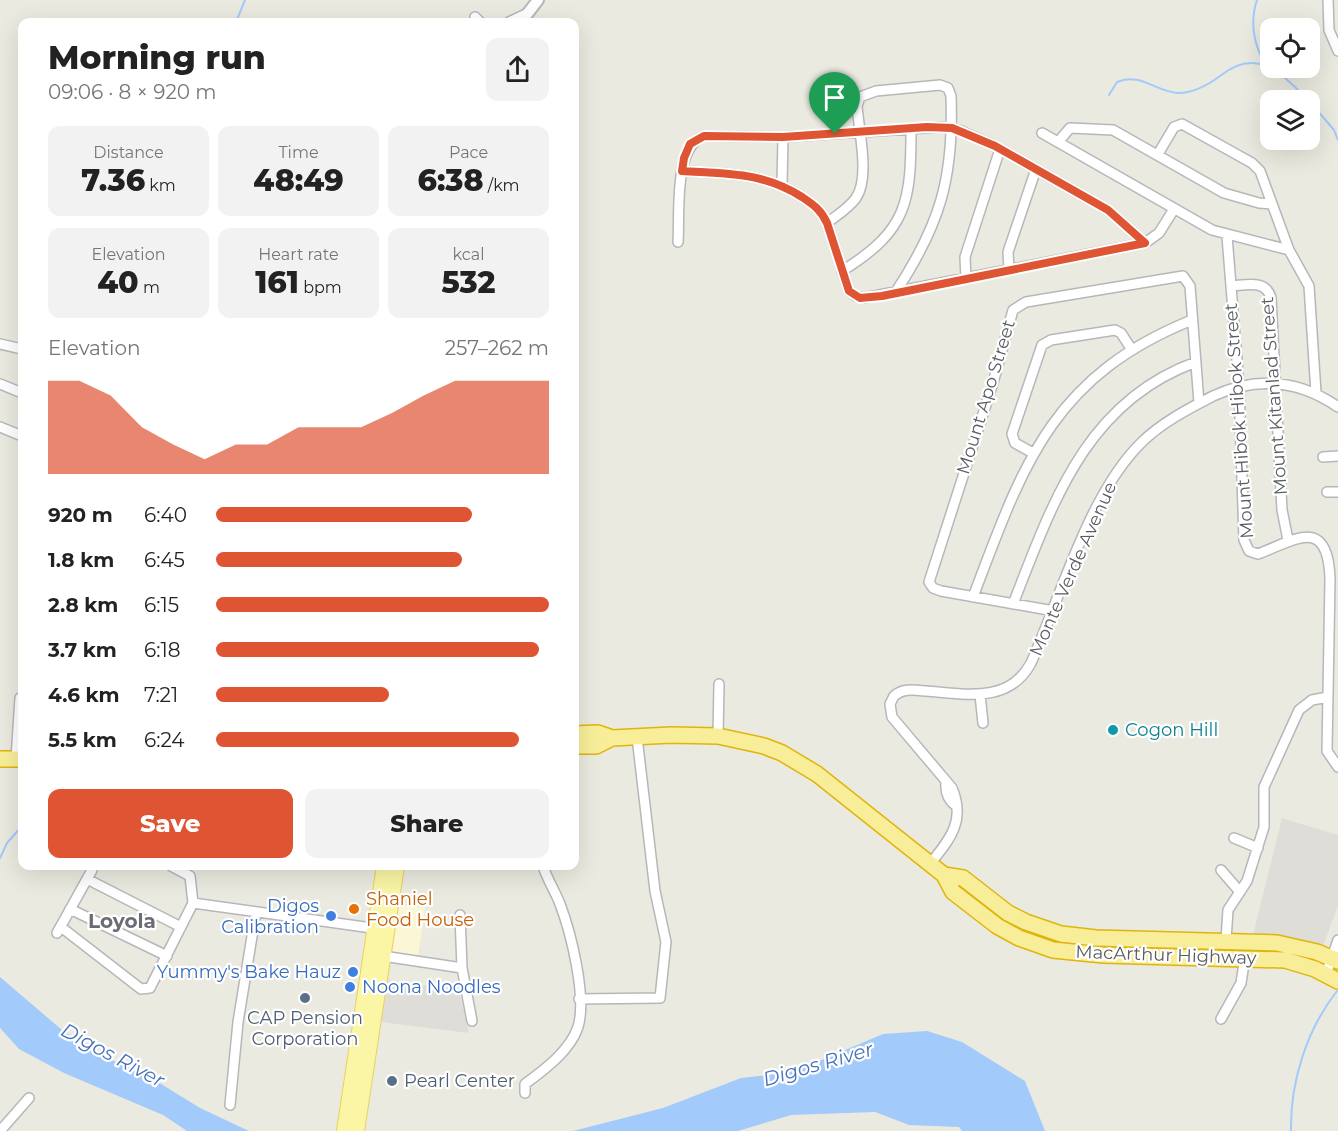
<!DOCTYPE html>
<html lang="en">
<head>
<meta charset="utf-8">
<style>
	:root { --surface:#fff; --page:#f2f2f2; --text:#222; --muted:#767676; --accent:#df5433 }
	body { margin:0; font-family:Montserrat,sans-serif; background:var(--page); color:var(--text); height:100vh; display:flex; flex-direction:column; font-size:22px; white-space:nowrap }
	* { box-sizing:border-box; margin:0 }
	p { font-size:20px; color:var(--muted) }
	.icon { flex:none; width:33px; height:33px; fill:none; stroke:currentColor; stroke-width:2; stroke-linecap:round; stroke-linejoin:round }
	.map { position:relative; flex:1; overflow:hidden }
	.details { position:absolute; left:18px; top:18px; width:561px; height:852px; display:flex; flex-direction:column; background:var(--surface); border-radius:12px; box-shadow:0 6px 24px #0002 }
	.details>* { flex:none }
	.buttons { position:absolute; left:1260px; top:18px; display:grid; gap:12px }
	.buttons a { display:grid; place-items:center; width:60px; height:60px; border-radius:12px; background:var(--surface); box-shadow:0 6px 24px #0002; font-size:30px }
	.pin { position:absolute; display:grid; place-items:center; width:51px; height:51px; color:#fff; margin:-62px -26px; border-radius:50% 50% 50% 0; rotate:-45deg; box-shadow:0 0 6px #0007 }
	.pin .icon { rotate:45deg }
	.round { display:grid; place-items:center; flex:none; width:63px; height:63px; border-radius:12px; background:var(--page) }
	.overview { display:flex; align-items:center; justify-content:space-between; height:102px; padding:0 30px }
	h1 { font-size:33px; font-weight:800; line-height:45px }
	.figures { display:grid; grid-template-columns:repeat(3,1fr); gap:9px; height:102px; padding:6px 30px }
	.figures div { display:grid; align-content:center; border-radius:12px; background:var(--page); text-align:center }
	.figures b { font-size:30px; font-weight:800 }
	.figures small { font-size:16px; font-weight:400 }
	.figures p { font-size:16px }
	.chart { height:168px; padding:12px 30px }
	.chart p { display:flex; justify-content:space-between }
	.chart svg { width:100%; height:108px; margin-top:6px; fill:var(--accent); opacity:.7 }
	.action { display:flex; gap:12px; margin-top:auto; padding:12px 30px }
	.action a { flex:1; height:69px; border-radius:12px; background:var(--accent); color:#fff; font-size:24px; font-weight:800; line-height:69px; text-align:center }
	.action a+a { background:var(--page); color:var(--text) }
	ul { padding:0 30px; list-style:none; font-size:20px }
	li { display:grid; grid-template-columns:96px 72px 1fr; align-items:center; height:45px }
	li i { height:15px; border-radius:8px; background:var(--accent) }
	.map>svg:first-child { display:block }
	.commercial { fill:#fbf7d5 }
	.industrial { fill:#dfddd8 }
	.water { fill:#a2cafa }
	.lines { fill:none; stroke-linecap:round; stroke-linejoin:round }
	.stream { stroke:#a2cafa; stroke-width:2 }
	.minor-casing { stroke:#b6b7bc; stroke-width:12 }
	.tertiary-casing { stroke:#b6b7bc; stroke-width:14 }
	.primary-casing { stroke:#e9d15c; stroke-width:16 }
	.trunk-casing { stroke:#dfb50c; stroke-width:18 }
	.minor { stroke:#fff; stroke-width:9 }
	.tertiary { stroke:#fff; stroke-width:10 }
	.primary { stroke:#faf6a6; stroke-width:14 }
	.trunk { stroke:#f8ee99; stroke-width:15 }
	.route-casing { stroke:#fff; stroke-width:12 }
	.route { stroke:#df5433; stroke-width:8 }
	.culture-dot { fill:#0f9aa8; stroke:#fff; stroke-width:2 }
	.food-dot { fill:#e8710a; stroke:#fff; stroke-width:2 }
	.shop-dot { fill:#3f7fe0; stroke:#fff; stroke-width:2 }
	.service-dot { fill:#5c6f8a; stroke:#fff; stroke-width:2 }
	.labels { text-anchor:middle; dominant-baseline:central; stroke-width:4.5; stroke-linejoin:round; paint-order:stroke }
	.street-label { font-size:18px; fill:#595c61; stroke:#fff }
	.culture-label { font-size:18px; fill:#0d838f; stroke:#fff; text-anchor:start }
	.food-label { font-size:18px; fill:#c56008; stroke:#fff; text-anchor:start }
	.shop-label { font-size:18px; fill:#366cbe; stroke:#fff; text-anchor:end }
	.service-label { font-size:18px; fill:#4e5e75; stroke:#fff }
	.neighbourhood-label { font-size:20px; font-weight:bold; fill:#6a6d73; stroke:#fff }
	.water-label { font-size:20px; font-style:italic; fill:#4772bb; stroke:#fff }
</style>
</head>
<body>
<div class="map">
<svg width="1338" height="1131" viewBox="0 0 1338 1131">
	<rect width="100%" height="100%" fill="#ebeae0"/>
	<!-- commercial -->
	<path class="commercial" d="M398,905L425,908L418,957L391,953Z"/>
	<!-- industrial -->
	<path class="industrial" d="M1282,818L1338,835V906L1321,951L1252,939Z
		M386,980L459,990L469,1033L381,1022Z"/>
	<!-- water -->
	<path class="water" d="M0,977L62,1030L103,1056L153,1079L200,1108L249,1131H187L163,1115L64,1073L19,1049L0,1028Z
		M927,1031L962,1042L1025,1081L1045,1131H962L959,1127L909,1125L875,1112L791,1115L738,1131H573L663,1108L741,1078L777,1074L817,1062L883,1034Z"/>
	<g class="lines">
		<!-- stream -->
		<path class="stream" d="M1257,0C1250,21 1253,44 1265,63
			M236,22L245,0
			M1109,95L1117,82C1140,72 1156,92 1178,93C1194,93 1208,85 1220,76C1257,46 1281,73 1308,100
			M1310,102L1334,130L1338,140
			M0,858L7,843L22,826
			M1291,1131C1290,1082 1307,1029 1337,991"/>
		<defs>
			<path id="minor" d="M1328,0L1329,30L1338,51
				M475,17L480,22
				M509,22L526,14
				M1042,133L1212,230L1289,250
				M1058,142L1070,128L1113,130L1224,193L1259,203L1272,204
				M1158,154L1174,127L1182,124L1252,163L1260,171L1289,250L1309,286L1316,393
				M682,171C728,174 762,172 802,197C814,205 821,210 827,223L849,291L856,296L864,298L1145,243L1159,233L1174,209
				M782,185L783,137
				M827,223C836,216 849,208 856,198C870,178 859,131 857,106L860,97L876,91L940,85L948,88L951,96C954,178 940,225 895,293
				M1227,236L1239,386L1244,540L1249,551L1258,554C1295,540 1328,515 1330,579L1327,751L1338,767
				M678,242C680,214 673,147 704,136L783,137L941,127L961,131L995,146L1108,210L1145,243
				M1009,270L1008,252L1036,169
				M842,271C908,230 911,202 911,128
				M966,279L965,257L1000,149
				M1231,286C1246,285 1266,279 1271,298L1282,510L1288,540
				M0,344L22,349
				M0,384L22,393
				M0,427L22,436
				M1033,453L1015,443L1012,434L1042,345L1051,340L1115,330L1121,333L1132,350
				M1323,457L1338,456
				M1327,492H1338
				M973,597C1023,465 1051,377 1192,320
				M1013,604C1052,505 1085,402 1196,362
				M1054,611L941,591L933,588L929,582L993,383L1013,310L1026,302L1183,276L1190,286L1199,403
				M980,695L983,723
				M718,736L719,684
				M16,759L20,698
				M946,783C945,793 948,800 956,806
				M1234,838L1258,848
				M930,864C950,839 966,821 952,788L892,717L890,704L894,696C903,688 914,690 926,691C965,694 1009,704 1031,663C1061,596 1089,494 1141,443C1161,423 1188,409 1213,396C1257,376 1299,380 1338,407
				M1221,870L1240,892
				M87,879L181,927
				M193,903L379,929
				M70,909L167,956
				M460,915L462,968L472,1021
				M61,927L141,989L150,988L193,903L190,876L171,866
				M57,933L92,870
				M1226,940L1228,910L1247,881L1264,827V787L1299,710L1312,700L1328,697
				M383,956L462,968
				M1326,974L1338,940
				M579,999L660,998L666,942L655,891L637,737
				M1221,1019L1241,983L1245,957
				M525,1093V1084C544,1070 570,1051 578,1027C587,997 571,933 560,904C555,891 547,879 543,866
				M230,1105L238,1022L256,912
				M0,1131L29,1098"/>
			<path id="tertiary" d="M521,22L538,0"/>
			<path id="primary" d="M344,1131L384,866
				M357,1131L397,866"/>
			<path id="trunk" d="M574,734L598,733L612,738
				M574,746H596L612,738L671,735L718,736L764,746L782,753L817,774L944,875L953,892L997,926L1019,938L1053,950L1103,955L1285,960L1315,969L1338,981
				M0,759H22
				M944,875L963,878L1008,913L1026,922L1061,934L1096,938L1277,943L1317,952L1338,961"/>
		</defs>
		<!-- minor casing -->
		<use href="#minor" class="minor-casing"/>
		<!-- tertiary casing -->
		<use href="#tertiary" class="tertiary-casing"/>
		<!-- primary casing -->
		<use href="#primary" class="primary-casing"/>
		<!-- trunk casing -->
		<use href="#trunk" class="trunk-casing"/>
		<!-- minor -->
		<use href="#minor" class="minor"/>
		<!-- tertiary -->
		<use href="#tertiary" class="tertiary"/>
		<!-- primary -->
		<use href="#primary" class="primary"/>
		<!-- trunk -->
		<use href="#trunk" class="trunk"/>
	</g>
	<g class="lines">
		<defs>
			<path id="route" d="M927,127L952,128L995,146L1108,210L1145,243L882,296L860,298L849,291L827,223C821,210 814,205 802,197C762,172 728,174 682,171L684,158L690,144L704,136L783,137Z"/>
		</defs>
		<!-- route casing -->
		<use href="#route" class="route-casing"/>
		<!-- route -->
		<use href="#route" class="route"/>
	</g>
	<!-- markers -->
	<circle class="culture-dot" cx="1113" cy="730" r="6"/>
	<circle class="food-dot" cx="354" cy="909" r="6"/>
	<g class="shop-dot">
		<circle cx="331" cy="916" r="6"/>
		<circle cx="353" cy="972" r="6"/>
		<circle cx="350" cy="987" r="6"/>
	</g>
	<g class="service-dot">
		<circle cx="305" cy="998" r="6"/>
		<circle cx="392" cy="1081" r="6"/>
	</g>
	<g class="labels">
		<!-- street labels -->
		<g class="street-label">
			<text transform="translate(1274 396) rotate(-94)">Mount Kitanlad Street</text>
			<text transform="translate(986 397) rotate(-73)">Mount Apo Street</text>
			<text transform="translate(1239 421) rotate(-94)">Mount Hibok Hibok Street</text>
			<text transform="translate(1073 569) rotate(-66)">Monte Verde Avenue</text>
			<text transform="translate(1166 955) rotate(2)">MacArthur Highway</text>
		</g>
		<!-- culture labels -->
		<g class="culture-label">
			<text x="1125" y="730">Cogon Hill</text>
		</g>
		<!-- food labels -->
		<g class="food-label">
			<text x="366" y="899">Shaniel<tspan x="366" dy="21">Food House</tspan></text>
		</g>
		<!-- shop labels -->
		<g class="shop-label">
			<text x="319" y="906">Digos<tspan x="319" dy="21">Calibration</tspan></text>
			<text x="341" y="972">Yummy's Bake Hauz</text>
			<text x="362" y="987" text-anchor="start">Noona Noodles</text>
		</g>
		<!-- service labels -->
		<g class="service-label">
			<text x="305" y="1018">CAP Pension<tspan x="305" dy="21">Corporation</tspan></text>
			<text x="404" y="1081" text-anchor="start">Pearl Center</text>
		</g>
		<!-- neighbourhood labels -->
		<g class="neighbourhood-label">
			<text x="122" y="921">Loyola</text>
		</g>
		<!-- water labels -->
		<g class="water-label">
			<text transform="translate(113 1055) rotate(28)">Digos River</text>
			<text transform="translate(818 1064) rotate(-16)">Digos River</text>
		</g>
	</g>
</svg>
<div class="buttons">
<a><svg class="icon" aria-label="locate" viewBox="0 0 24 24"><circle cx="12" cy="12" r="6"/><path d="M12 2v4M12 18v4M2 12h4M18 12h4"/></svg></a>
<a><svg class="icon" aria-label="layers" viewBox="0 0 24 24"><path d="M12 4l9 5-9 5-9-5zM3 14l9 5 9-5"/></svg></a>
</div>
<div class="pin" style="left:835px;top:134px;background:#1e9e55"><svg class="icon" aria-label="arrive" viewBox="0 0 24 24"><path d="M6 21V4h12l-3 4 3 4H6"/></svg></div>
<section class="details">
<div class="overview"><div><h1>Morning run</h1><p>09:06 · 8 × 920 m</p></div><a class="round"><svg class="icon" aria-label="share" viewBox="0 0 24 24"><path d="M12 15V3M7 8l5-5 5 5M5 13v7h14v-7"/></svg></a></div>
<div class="figures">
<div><p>Distance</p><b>7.36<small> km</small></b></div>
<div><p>Time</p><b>48:49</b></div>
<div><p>Pace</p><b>6:38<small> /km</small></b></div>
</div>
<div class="figures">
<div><p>Elevation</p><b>40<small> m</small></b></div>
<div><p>Heart rate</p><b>161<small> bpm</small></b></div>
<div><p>kcal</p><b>532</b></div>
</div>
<div class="chart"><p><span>Elevation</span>257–262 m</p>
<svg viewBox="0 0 160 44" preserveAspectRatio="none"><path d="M0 44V6L10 6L20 12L30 25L40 32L50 38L60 32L70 32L80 25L90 25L100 25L110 19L120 12L130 6L140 6L150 6L160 6V44z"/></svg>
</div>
<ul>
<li><b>920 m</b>6:40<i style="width:77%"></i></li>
<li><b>1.8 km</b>6:45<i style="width:74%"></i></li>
<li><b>2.8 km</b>6:15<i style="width:100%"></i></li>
<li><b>3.7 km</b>6:18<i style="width:97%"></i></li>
<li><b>4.6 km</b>7:21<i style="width:52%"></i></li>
<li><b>5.5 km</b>6:24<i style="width:91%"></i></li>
</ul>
<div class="action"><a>Save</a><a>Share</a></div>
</section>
</div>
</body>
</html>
